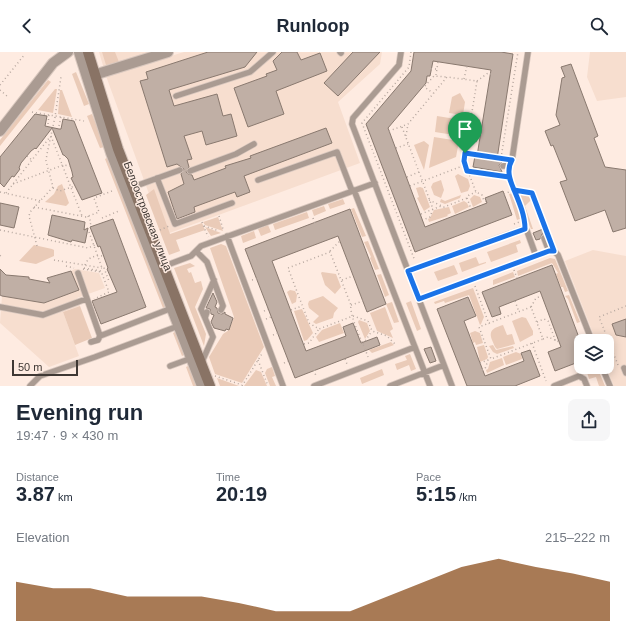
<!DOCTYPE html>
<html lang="en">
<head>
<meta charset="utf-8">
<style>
	:root { --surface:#fff; --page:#f6f6f7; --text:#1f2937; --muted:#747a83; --accent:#84420e }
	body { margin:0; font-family:Arial,sans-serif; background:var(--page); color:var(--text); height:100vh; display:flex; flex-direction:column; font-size:15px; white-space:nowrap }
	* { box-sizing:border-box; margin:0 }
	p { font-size:13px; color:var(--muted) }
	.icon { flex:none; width:22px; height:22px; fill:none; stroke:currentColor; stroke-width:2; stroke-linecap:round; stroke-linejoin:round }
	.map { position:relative; height:334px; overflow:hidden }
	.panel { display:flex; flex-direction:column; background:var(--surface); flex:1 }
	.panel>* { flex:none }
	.tools { position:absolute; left:574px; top:282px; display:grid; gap:8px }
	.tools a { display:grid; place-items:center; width:40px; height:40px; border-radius:8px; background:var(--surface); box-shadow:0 2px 10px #0003; font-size:20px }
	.scale { position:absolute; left:12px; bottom:10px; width:66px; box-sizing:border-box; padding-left:4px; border:2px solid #3f3834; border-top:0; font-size:11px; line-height:14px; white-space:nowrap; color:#3f3834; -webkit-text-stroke:3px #feebe1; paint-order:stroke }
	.pin { position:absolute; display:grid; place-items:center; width:34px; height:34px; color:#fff; margin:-41px -17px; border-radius:50% 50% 50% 0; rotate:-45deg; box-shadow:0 0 4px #0007 }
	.pin .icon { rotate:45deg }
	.round { display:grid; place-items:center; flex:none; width:42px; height:42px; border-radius:8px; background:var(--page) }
	.headline { display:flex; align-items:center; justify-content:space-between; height:68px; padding:0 16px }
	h1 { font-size:22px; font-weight:600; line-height:30px }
	.figures { display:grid; grid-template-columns:repeat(3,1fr); gap:6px; height:68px; padding:4px 16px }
	.figures div { display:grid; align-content:center }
	.figures b { font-size:20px; font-weight:600 }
	.figures small { font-size:11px; font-weight:400 }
	.figures p { font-size:11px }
	.chart { height:112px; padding:8px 16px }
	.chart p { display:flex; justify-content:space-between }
	.chart svg { width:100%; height:72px; margin-top:4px; fill:var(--accent); opacity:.7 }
	header { display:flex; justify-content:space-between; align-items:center; height:52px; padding:0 16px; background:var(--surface); font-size:18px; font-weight:600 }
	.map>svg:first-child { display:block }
	.built { fill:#f7decf }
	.green { fill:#eacbb8 }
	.building { fill:#c0afa5; stroke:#89796f }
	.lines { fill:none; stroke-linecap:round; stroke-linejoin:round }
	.service-casing { stroke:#d8c7be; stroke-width:7 }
	.minor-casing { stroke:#d8c7be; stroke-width:12 }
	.tertiary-casing { stroke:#d8c7be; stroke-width:12 }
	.secondary-casing { stroke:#d8c7be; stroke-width:12 }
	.path { stroke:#b7a8a0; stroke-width:1.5; stroke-dasharray:1 3; stroke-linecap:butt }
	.service { stroke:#aa9b92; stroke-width:5.5 }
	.minor { stroke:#aa9b92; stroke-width:10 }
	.tertiary { stroke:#aa9b92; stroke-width:10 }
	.secondary { stroke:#897365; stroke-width:10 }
	.route-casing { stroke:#fff; stroke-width:8 }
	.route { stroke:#1a73e8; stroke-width:5 }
	.labels { text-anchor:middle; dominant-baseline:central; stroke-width:3; stroke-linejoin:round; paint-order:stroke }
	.street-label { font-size:11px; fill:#3f3834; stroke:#feebe1 }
</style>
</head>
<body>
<header><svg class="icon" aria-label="back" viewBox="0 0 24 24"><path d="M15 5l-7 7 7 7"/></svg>Runloop<svg class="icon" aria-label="search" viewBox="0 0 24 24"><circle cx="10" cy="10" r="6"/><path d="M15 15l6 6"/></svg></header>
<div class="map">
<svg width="626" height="334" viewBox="0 0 626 334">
	<rect width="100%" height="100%" fill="#feebe1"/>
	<!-- built -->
	<path class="built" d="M99,0H155L104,17Z
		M184,0H382L380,12L338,50L360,111L164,183L106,24Z
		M590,0H626V45L597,49L587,25Z
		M593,198L626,204V334H614L606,315L607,289H596L565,209Z
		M75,217L99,221L105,236L77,246L80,254L63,260L79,304L49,315L0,271L2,244L45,251L78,238L71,219Z"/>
	<!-- green -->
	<path class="green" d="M102,0H115L119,10L106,13Z
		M76,20L89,52L84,54L72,22Z
		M48,28L51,30L0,94V88Z
		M55,37H57L53,61L38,58Z
		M60,38H62L72,65L58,62Z
		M460,41L465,50L463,63L449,61L452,45Z
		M92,62L105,95L100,96L87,64Z
		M437,64L462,68L460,84L435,80Z
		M434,85L459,89L456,105L429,116Z
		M424,89L429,93L424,118L414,93Z
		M109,105L167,253L163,256L105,107Z
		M458,122L468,127L470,134L468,139L461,141L455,124Z
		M441,128L444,138L441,146L434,143L431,135L433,131Z
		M62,132L69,151L66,154L45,150L54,142L58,134Z
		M420,135L423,136L430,155L424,159L417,146L419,145L416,136Z
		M154,137L170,182L202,171L205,178L176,188L180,199L169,203L146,143Z
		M513,141L522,166L517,168L509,142Z
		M461,143L460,146L445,152L440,150L441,147L445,149Z
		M474,143L480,145L482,150L473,155L470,147Z
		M521,143L529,144L531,148L525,154L533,177H531L518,144Z
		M343,147L345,152L330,157L328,152Z
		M464,149L467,151L469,155L455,162L452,154Z
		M324,154L326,159L314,164L312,158Z
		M449,155L451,161L447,163L448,164L429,170L428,167L430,166L434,158Z
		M354,156L366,184L362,185L351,157Z
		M307,160L309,166L275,178L273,172Z
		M218,165L223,179L205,173L203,170Z
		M268,173L271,180L261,184L258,177Z
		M205,175L221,181L211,184Z
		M254,179L256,186L243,191L241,184Z
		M520,188L521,191L516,193L518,200L491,210L487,200Z
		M368,189L379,217L375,218L370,206L371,205L364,190Z
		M221,192L226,194L264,295L242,331L215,322L209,305L223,282L229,278L234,265L210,196Z
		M34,193L52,197L54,198V204L36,212L19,209Z
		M476,205L479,212L486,210V211L462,220L459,211Z
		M550,206L555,207L568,239L565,240L563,235H561L556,222L558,221L552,211L518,224L517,219Z
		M190,211L195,214L187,217L189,221L191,220L195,231L201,229L203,237L195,255L206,282L204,294L174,216Z
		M454,213L458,222L438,229L434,220Z
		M322,220L336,222L341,235L335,242L325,233L321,221Z
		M513,220L515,225L493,233V228Z
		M381,222L389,243L385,245L377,223Z
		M473,236L484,265L481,272L480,273L469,243L445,251L444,249L435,252L434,250Z
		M290,238L295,239L297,243L296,250L292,252L287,240Z
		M569,243L580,270L577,271L568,247L565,244Z
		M323,244L338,256L334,261L333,266L316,272L313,270L319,264L309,256L308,252L309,249Z
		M411,249L421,277L417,279L406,251Z
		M392,250L399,270L394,271L386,252Z
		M80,254L92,286L75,293L63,260Z
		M385,255L393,277L390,279L393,286L377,279L370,261Z
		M302,257L313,281L307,288L304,289L294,259Z
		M522,265L526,266L533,279V283L520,290L512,269Z
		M359,268L367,271L370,279L365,287L358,270Z
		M340,271L344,281L319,290L316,285L322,278Z
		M503,273L507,283L512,282L515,292L497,297C494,294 494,292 492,288C488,278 494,276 503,273Z
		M177,279L186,302L182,304L173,281Z
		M475,279L480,281L483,291L476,293L475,290L473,291L470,281Z
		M391,290L394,293L372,301L369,298Z
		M484,293L488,305L487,307L480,310L477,295Z
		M493,293L496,298L513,294L514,296L497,302L493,300L489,294Z
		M516,300L521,302L522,307L506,313L503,305Z
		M410,302L416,317L411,319L409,313L397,318L395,312L407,308L405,304Z
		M502,306L504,313L487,321L486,318L488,317L490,310Z
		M190,313L199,334H193L186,315Z
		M272,315L275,324L272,325L276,334H270L265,321L267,317Z
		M592,315H597L605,334H599L596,325L589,327L586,317Z
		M382,317L384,323L362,332L360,326Z
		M256,318L261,320L267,334H244Z
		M217,326L239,334H220Z"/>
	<!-- building -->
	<path class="building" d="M208,0H257L245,15L169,38L174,54L217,42L223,64L231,62L237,84L206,93L202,79L184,84L192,107L187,108L189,115L186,120L188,122L192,123L194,128L226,116L225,114L251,106L250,104L326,76L332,91L244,124L250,140L237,145L235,140L194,155L195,160L177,167L168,140L184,132L181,122L184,117L177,112L167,115L140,29L148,27L146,20Z
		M282,0H297L301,8L320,1L327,19L276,39L284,62L248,75L234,36L267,24L266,22L277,18L273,9Z
		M353,0H380L338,44L324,31Z
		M414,0H501L513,2L497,107L504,108L499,113L502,120L473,115L475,104H477L491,18L433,9L430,24H427L426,31L388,76L425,175L487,151L485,146L503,139L512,163L415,200L366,72L411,19Z
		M571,12L598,84L594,86L605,115L626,118V176L613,180L605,158L575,169L560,130L567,128L553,93L551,94L545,79L560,73L556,63L562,26L565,25L561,15Z
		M35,62L47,64L45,74L59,77H61L63,67L74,69L102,141L82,148L71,126L73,125L72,120L68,107L64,103H63L52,76L36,97L35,96L31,99L21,111L19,116L20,117L14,125L12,124L4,135L0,131V105Z
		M0,151L19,155L14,176L0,173Z
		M350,157L386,252L367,260L338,184L272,209L306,299L346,284L343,275L353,271L361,291L377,285L380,293L295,326L245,197Z
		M52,163L85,170L84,178L88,176L85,191L72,188L71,190L48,183Z
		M113,167L146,255L101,272L92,249L117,240L107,217L108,216L100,194L98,195L90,175Z
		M543,177L545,182H542L540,187L536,188L533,181Z
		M552,213L581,291V309L555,319L548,300L561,295L540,239L499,255L501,262L492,265L482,240Z
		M0,217L6,223L29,225V227L50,231L47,226L71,219L79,238L44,251L2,244L0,243Z
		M213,241L217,250L215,255L217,256L218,261L222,262L225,260V262L233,266L229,278L226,277L225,279L214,276L211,270L214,263L211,262L210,257L206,256Z
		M468,245L476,264L464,269L485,324L524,309L521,301L530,298L540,324L515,334H467L437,257Z
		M626,267V285L616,283L612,272Z
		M431,295L436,309L430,311L424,297Z"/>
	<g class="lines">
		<defs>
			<path id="service" d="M340,0L341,1
				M401,0L399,13L353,66L352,72L452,334
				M176,44L250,20L273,0
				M503,114L509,113L512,108L528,0
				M190,119L236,102L254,92
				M157,126L175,172L232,151
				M258,128L337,100L352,139
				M133,135L180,118
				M354,138L430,334
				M227,184L283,334
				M544,186L549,199
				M196,199L207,210L223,254L221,258
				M162,215L191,204L201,194L375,131
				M408,219L523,177L527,179L536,204
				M78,221L100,284L98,288L91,290
				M419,247L549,199H554L558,203L592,289
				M0,255L43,263L86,247
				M205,266L201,257L214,228
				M100,284L172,256
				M201,312L213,285L205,266L207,260
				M170,314L192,306
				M602,315L610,334
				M624,316L626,321
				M30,334L40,324L95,305L181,273
				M314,334L415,295
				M390,334L444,313
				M554,334L579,324L584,327L587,334"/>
			<path id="minor" d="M94,23L168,0"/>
			<path id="tertiary" d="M79,0L111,101L202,334
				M0,79L53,11L68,0"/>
			<path id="secondary" d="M88,0L118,97L210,334"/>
		</defs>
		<!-- service casing -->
		<use href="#service" class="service-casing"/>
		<!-- minor casing -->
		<use href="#minor" class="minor-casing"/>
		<!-- tertiary casing -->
		<use href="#tertiary" class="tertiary-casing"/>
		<!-- secondary casing -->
		<use href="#secondary" class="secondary-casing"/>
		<!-- path -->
		<path class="path" d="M411,0L409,15L362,71L415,209
			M431,17H437
			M436,23L438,10
			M464,27L467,14
			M477,29L488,21L491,22
			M0,33L25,2
			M423,34L433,41
			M425,34L434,24L447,25
			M0,38L7,44
			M32,60L84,69
			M471,67L483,69
			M48,72L49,63
			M59,74L61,65
			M402,75L433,157L430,165L423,168
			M389,79L408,72L447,25L477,29L464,109L476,140L482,143L484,149H486
			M51,84L82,164
			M406,84L408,72
			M468,88L480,90
			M396,96L408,92
			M466,101L502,106
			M27,104L32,108
			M501,106L518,0
			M468,119L509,125
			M509,121V125L525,168
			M407,125L419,120
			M13,132L63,113L70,114
			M410,134L465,113
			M53,136L60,139L75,134
			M0,140L41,149
			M6,141L50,85
			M504,142L514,138L532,141L547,180
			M467,146L471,157
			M429,148L444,155L467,146L469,143L476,140
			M34,155L86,165L99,160L94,146L112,139
			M421,162L441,154
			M88,164L91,170L90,174
			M219,164L223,177
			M102,166L119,159
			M313,166L315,171
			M202,170L208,185
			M514,172L525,168
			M204,174L219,179
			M0,178L88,196L97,192
			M160,178L169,174
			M89,180L102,216H104L109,229
			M37,194L29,164L30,160L53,135L46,109L47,102L55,65L61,25
			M330,199L340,189
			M0,204L2,202
			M54,208L102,216
			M85,213C88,205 95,203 103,204
			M66,214L74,216
			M84,216L101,219L109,240L94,247
			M83,217L101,220
			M514,218L517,226
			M252,228L257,227
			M342,228L353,224
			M475,234L489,272
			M515,249L519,260
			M351,253L363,249
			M531,255L479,275L491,307L543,287L531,255L536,246L542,244
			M291,258L302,254
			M264,259L268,257
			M266,267L271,265
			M537,270L544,267L548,269L556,290L559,289
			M273,283L278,281
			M543,287L548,285L555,288
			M532,291L546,329
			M304,292L309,291L319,277
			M363,292L372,279
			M368,305C364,293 349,264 351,253L330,200L288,216L309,271L319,277L353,264L368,269L372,279L387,284L396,293
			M345,307L347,312
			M258,308L268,334
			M284,311L288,309
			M480,311L491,307
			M618,313L599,265L626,254
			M314,318L316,324
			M482,318L485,317L488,308
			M215,324L242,333
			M242,334L263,300"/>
		<!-- service -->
		<use href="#service" class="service"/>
		<!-- minor -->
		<use href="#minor" class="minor"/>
		<!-- tertiary -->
		<use href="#tertiary" class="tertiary"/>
		<!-- secondary -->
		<use href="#secondary" class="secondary"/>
	</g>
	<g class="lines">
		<defs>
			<path id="route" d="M465,101L464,109L467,119L509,125C515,142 525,159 525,177L408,219L419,247L549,199H554L532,141L514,138C510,128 506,118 512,108L465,101"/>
		</defs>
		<!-- route casing -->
		<use href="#route" class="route-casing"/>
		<!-- route -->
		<use href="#route" class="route"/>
	</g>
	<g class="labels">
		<!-- street labels -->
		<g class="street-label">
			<text transform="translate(148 164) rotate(69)">Белоостровская улица</text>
		</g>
	</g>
</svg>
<div class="tools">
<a><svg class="icon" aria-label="layers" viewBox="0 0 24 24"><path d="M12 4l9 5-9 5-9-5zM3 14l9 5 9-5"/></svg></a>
</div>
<div class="scale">50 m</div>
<div class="pin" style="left:465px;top:101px;background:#1e9e55"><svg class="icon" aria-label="arrive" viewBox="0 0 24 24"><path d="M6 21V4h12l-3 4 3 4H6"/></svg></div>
</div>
<section class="panel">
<div class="headline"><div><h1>Evening run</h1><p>19:47 · 9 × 430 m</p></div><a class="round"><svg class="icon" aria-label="share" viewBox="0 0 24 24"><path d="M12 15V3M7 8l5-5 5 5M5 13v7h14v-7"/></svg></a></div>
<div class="figures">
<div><p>Distance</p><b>3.87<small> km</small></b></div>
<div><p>Time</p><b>20:19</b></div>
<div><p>Pace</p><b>5:15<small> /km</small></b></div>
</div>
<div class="chart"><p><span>Elevation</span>215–222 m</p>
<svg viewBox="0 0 160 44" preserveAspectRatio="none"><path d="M0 44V20L10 24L20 24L30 29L40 29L50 29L60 33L70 38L80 38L90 38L100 29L110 20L120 11L130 6L140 11L150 15L160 20V44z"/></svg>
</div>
</section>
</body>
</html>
